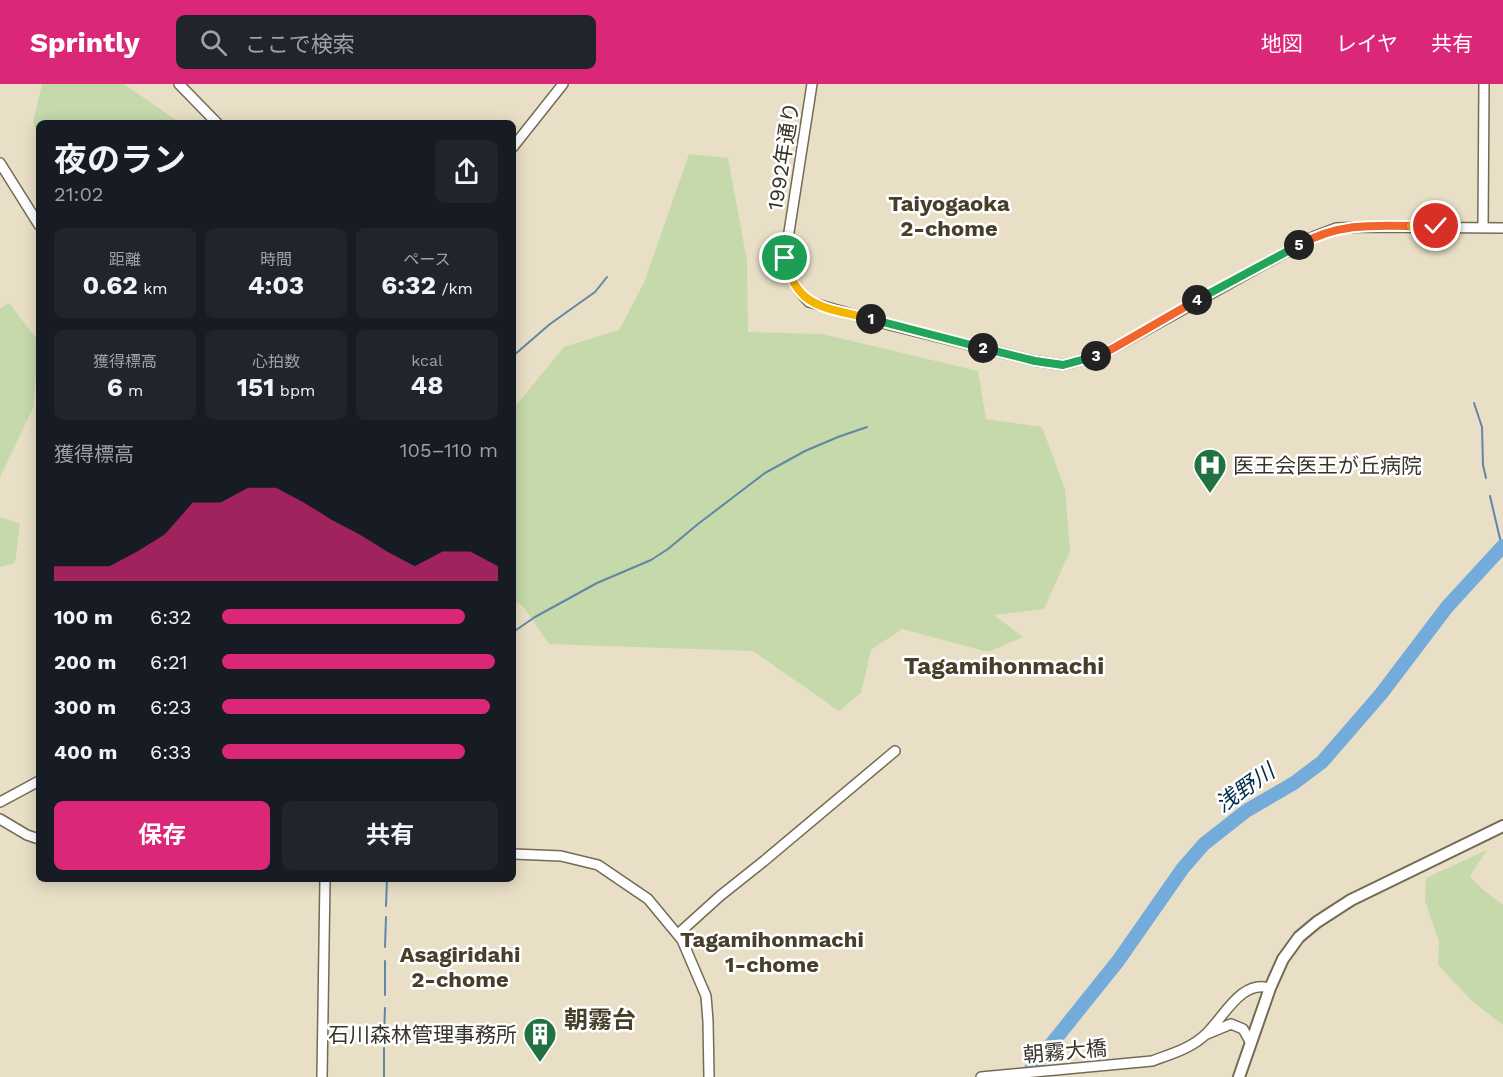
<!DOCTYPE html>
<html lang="ja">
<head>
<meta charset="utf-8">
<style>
	:root { --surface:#171b24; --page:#20242c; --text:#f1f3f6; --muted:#9ea1a6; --accent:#db2777 }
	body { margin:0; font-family:"Work Sans","Noto Sans JP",sans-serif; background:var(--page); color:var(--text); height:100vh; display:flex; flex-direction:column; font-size:22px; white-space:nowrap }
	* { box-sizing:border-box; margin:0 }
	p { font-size:20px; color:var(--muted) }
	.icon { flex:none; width:33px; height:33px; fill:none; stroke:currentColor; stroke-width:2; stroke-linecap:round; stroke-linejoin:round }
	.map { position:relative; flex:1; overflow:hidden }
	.panel { position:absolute; left:36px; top:36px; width:480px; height:762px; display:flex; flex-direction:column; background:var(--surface); border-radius:9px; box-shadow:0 3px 15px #0003 }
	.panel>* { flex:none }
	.pin { position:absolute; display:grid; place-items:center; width:51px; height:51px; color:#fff; margin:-26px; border:3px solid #fff; border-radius:50%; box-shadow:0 2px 6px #0007 }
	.km { position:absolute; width:30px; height:30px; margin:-15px; border-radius:50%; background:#222; color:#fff; font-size:16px; line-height:30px; text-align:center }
	.round { display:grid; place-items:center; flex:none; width:63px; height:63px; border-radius:9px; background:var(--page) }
	.head { display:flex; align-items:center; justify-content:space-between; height:102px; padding:0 18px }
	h1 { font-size:33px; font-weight:700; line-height:45px }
	.figures { display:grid; grid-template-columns:repeat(3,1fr); gap:9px; height:102px; padding:6px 18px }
	.figures div { display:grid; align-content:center; border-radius:9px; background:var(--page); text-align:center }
	.figures b { font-size:26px; font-weight:700 }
	.figures small { font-size:16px; font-weight:400 }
	.figures p { font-size:16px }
	.chart { height:168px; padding:12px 18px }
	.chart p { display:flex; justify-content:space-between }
	.chart svg { width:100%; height:108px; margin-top:6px; fill:var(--accent); opacity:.7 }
	.cta { display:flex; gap:12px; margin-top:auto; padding:12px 18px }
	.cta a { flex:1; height:69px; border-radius:9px; background:var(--accent); color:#fff; font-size:24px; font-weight:700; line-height:69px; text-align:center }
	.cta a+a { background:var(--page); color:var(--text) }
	ul { padding:0 18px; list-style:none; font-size:20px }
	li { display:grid; grid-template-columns:96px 72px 1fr; align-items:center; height:45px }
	li i { height:15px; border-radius:8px; background:var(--accent) }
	header { display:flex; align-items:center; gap:36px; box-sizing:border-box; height:84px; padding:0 30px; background:var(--accent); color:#fff }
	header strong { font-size:28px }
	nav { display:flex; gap:33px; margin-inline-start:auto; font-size:21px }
	.search { width:420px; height:54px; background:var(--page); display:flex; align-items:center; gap:15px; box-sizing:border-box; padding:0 21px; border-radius:9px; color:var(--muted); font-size:22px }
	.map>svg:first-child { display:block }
	.green { fill:#c5d9ab }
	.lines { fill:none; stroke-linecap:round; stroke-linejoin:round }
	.stream { stroke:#6187a6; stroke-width:2 }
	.river { stroke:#73abdb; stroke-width:14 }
	.secondary-casing { stroke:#746b55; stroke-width:12 }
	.primary-casing { stroke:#746b55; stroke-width:14 }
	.secondary { stroke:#fff; stroke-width:9 }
	.primary { stroke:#fff; stroke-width:10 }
	.split-1-casing { stroke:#fff; stroke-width:12 }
	.split-2-casing { stroke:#fff; stroke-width:12 }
	.split-3-casing { stroke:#fff; stroke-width:12 }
	.split-4-casing { stroke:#fff; stroke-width:12 }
	.split-5-casing { stroke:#fff; stroke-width:12 }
	.split-6-casing { stroke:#fff; stroke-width:12 }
	.split-7-casing { stroke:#fff; stroke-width:12 }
	.split-1 { stroke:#f5b400; stroke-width:8 }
	.split-2 { stroke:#22a559; stroke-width:8 }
	.split-3 { stroke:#22a559; stroke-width:8 }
	.split-4 { stroke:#f0652b; stroke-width:8 }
	.split-5 { stroke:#22a559; stroke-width:8 }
	.split-6 { stroke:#f0652b; stroke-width:8 }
	.split-7 { stroke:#f5b400; stroke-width:8 }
	.labels { text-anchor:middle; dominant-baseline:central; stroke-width:5; stroke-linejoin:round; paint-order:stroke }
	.street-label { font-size:21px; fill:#38342a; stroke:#fff }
	.poi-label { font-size:21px; fill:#38342a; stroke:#fff; text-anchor:start }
	.neighbourhood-label { font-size:22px; font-weight:bold; fill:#483f2b; stroke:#fff }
	.water-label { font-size:22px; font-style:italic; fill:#002d4c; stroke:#fff }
	.quarter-label { font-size:24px; font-weight:bold; fill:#483f2b; stroke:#fff }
</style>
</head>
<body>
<header>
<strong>Sprintly</strong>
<div class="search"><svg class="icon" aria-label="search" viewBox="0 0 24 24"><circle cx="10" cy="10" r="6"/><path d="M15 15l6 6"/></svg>ここで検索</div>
<nav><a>地図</a><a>レイヤ</a><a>共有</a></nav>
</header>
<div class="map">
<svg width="1503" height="993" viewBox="0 0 1503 993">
	<rect width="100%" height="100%" fill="#e9dfc6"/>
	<!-- green -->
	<path class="green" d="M42,0H124L180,39H39V59L33,38Z
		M689,70L728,74L747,177L748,248L822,250L978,287L986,335L1042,343L1065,405L1070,467L1044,525L994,531L1023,553L988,568L902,545L871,566L861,609L839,627L753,567L549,560L522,521L513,517V325L564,263L619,246L644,199Z
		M9,219L39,258L33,324L0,393V225Z
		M0,433L20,440L15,479L0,483Z
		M1487,766L1470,792L1481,804L1503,821V941L1473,918L1438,881L1439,858L1425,817L1426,794Z"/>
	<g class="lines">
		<!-- stream -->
		<path class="stream" d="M513,272L550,240L595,208L607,193
			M1474,319L1482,343L1483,381L1486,394
			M1490,412L1501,459L1503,460
			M516,546L535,533L597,499L651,476L668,465L698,440L765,389L805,367L838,353L867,343
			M386,822L387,795
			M385,863L386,833
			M385,911V877
			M384,953L385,924
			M384,993V964"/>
		<!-- river -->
		<path class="river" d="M1025,993L1118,877L1183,784L1204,760L1246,727L1294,699L1322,678L1381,610L1447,523L1503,462"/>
		<defs>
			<path id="secondary" d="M179,0L217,39
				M812,0L785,174C789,192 795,204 809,218L890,241L1035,277L1063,281L1093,273L1112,265L1315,152L1336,144L1366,143L1503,144
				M513,63L563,0
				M0,79L39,141
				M1483,143L1484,0
				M0,718L39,697
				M0,735L27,751L39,755
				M513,770L561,772L598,781L648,815L682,856L706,912L708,937L709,993
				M678,850L720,812L764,777L895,667
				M1207,950L1231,940L1243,945L1251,959
				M322,993L325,795
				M981,993L1152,977C1171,970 1192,964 1206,950C1224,933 1241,895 1270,904"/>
			<path id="primary" d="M1239,993L1270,904L1283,875L1299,853L1317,838L1351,816L1503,742"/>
		</defs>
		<!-- secondary casing -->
		<use href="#secondary" class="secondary-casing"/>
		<!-- primary casing -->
		<use href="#primary" class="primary-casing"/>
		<!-- secondary -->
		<use href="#secondary" class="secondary"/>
		<!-- primary -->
		<use href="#primary" class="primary"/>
	</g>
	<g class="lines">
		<defs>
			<path id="split-1" d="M785,174C796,226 827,223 871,235"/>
			<path id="split-2" d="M871,235L983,264"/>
			<path id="split-3" d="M983,264L1035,277L1063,281L1096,272"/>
			<path id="split-4" d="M1096,272L1112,265L1197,216"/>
			<path id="split-5" d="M1197,216L1299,161"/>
			<path id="split-6" d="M1299,161C1337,140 1369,141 1411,142"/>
			<path id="split-7" d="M1411,142H1436"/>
		</defs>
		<!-- split-1 casing -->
		<use href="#split-1" class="split-1-casing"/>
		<!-- split-2 casing -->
		<use href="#split-2" class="split-2-casing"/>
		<!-- split-3 casing -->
		<use href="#split-3" class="split-3-casing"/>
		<!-- split-4 casing -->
		<use href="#split-4" class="split-4-casing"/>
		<!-- split-5 casing -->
		<use href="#split-5" class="split-5-casing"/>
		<!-- split-6 casing -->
		<use href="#split-6" class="split-6-casing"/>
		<!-- split-7 casing -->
		<use href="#split-7" class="split-7-casing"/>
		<!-- split-1 -->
		<use href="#split-1" class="split-1"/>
		<!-- split-2 -->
		<use href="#split-2" class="split-2"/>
		<!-- split-3 -->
		<use href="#split-3" class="split-3"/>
		<!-- split-4 -->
		<use href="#split-4" class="split-4"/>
		<!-- split-5 -->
		<use href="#split-5" class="split-5"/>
		<!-- split-6 -->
		<use href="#split-6" class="split-6"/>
		<!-- split-7 -->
		<use href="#split-7" class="split-7"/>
	</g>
	<!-- icons -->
	<defs>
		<symbol id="hospital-pin" viewBox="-11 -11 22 30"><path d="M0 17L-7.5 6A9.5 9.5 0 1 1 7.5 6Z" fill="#217142" stroke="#fff"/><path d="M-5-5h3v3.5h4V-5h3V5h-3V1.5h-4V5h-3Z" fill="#fff"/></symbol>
		<symbol id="building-pin" viewBox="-11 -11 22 30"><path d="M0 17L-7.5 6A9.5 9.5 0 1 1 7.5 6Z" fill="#217142" stroke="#fff"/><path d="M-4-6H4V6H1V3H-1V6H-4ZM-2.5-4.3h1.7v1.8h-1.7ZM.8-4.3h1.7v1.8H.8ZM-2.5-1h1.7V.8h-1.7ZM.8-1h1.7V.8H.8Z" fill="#fff"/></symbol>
	</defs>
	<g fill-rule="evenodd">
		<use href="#hospital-pin" x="1191" y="362" width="38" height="52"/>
		<use href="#building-pin" x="521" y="931" width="38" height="52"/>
	</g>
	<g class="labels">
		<!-- street labels -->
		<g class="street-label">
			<text transform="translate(783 72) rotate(-81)">1992年通り</text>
			<text transform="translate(1065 967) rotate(-5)">朝霧大橋</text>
		</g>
		<!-- poi labels -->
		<g class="poi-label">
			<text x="1233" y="381">医王会医王が丘病院</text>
			<text x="517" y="950" text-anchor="end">石川森林管理事務所</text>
		</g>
		<!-- neighbourhood labels -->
		<g class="neighbourhood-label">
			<text x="949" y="119">Taiyogaoka<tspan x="949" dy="25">2-chome</tspan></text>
			<text x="772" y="855">Tagamihonmachi<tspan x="772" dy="25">1-chome</tspan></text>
			<text x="460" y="870">Asagiridahi<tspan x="460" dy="25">2-chome</tspan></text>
		</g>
		<!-- water labels -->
		<g class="water-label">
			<text transform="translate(1245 704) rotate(-35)">浅野川</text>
		</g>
		<!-- quarter labels -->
		<g class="quarter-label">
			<text x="1004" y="582">Tagamihonmachi</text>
			<text x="600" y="936">朝霧台</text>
		</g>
	</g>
</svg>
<div class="pin" style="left:785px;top:174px;background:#1e9e55"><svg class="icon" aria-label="arrive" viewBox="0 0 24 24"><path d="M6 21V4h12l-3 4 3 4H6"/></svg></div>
<div class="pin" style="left:1436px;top:142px;background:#d93025"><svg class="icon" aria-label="check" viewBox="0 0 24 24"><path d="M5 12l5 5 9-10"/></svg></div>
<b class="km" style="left:871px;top:235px">1</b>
<b class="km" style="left:983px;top:264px">2</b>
<b class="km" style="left:1096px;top:272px">3</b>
<b class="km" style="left:1197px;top:216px">4</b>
<b class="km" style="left:1299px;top:161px">5</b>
<section class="panel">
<div class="head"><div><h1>夜のラン</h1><p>21:02</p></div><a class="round"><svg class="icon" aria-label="share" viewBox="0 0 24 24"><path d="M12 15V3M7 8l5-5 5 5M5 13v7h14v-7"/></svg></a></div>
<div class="figures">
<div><p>距離</p><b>0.62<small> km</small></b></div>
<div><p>時間</p><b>4:03</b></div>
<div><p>ペース</p><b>6:32<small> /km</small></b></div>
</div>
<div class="figures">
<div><p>獲得標高</p><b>6<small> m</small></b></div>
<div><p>心拍数</p><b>151<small> bpm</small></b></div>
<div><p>kcal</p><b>48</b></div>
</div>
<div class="chart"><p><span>獲得標高</span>105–110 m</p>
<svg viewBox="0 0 160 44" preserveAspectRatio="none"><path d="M0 44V38L10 38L20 38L30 32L40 25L50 12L60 12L70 6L80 6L90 12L100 19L110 25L120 32L130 38L140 32L150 32L160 38V44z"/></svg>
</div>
<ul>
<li><b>100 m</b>6:32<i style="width:88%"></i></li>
<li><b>200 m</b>6:21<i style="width:99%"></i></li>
<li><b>300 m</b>6:23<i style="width:97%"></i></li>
<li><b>400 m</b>6:33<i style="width:88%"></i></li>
</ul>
<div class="cta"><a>保存</a><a>共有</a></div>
</section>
</div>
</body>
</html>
